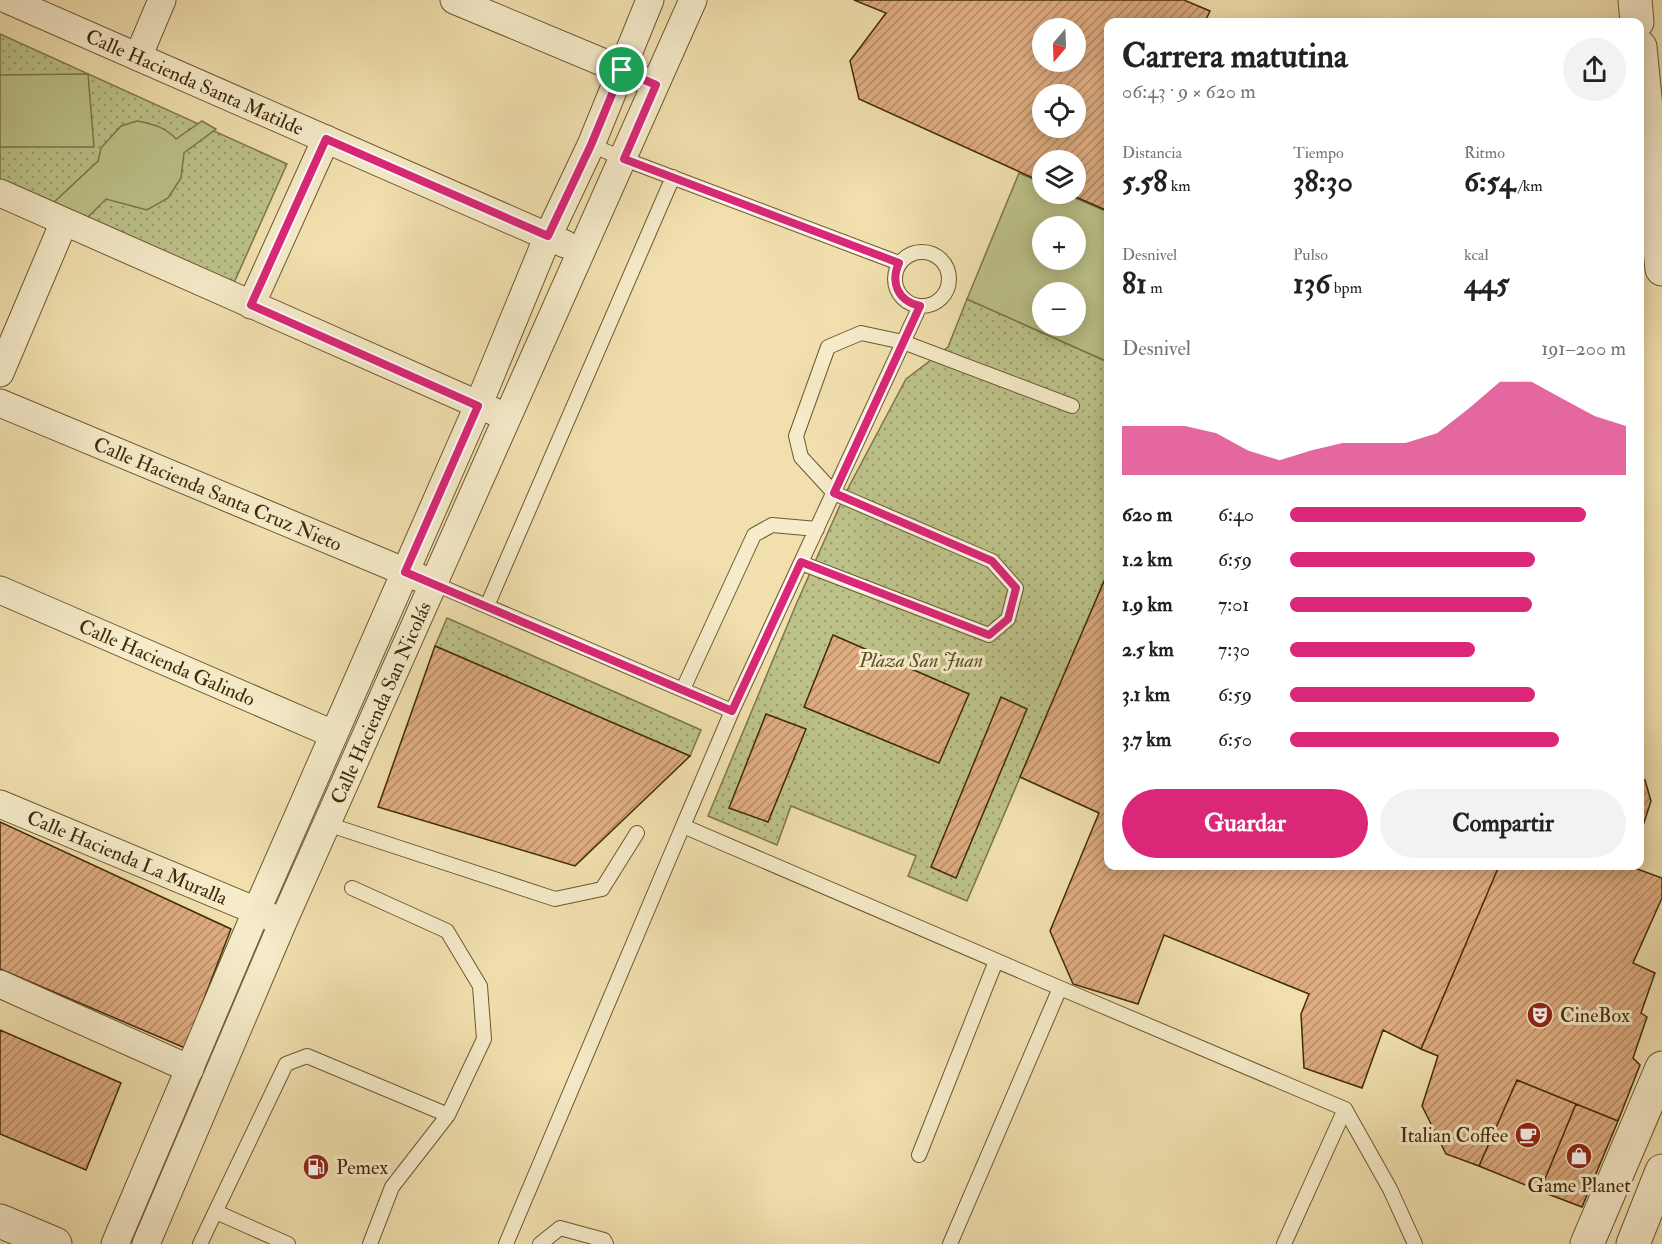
<!DOCTYPE html>
<html lang="es">
<head>
<meta charset="utf-8">
<style>
	:root { --surface:#fff; --page:#f2f2f2; --text:#222; --muted:#767676; --accent:#db2777 }
	body { margin:0; font-family:"IM FELL Double Pica",serif; background:var(--page); color:var(--text); height:100vh; display:flex; flex-direction:column; font-size:22px; white-space:nowrap }
	* { box-sizing:border-box; margin:0 }
	p { font-size:20px; color:var(--muted) }
	.icon { flex:none; width:33px; height:33px; fill:none; stroke:currentColor; stroke-width:2; stroke-linecap:round; stroke-linejoin:round }
	.map { position:relative; flex:1; overflow:hidden }
	.sheet { position:absolute; left:1104px; top:18px; width:540px; height:852px; display:flex; flex-direction:column; background:var(--surface); border-radius:12px; box-shadow:0 3px 15px #0003 }
	.sheet>* { flex:none }
	.needle { width:39px; rotate:199deg }
	.controls { position:absolute; left:1032px; top:18px; display:grid; gap:12px }
	.controls a { display:grid; place-items:center; width:54px; height:54px; border-radius:50%; background:var(--surface); box-shadow:0 3px 15px #0003; font-size:30px }
	.pin { position:absolute; display:grid; place-items:center; width:51px; height:51px; color:#fff; margin:-26px; border:3px solid #fff; border-radius:50%; box-shadow:0 2px 6px #0007 }
	.round { display:grid; place-items:center; flex:none; width:63px; height:63px; border-radius:32px; background:var(--page) }
	.summary { display:flex; align-items:center; justify-content:space-between; height:102px; padding:0 18px }
	h1 { font-size:33px; font-weight:700; line-height:45px }
	.figures { display:grid; grid-template-columns:repeat(3,1fr); gap:9px; height:102px; padding:6px 18px }
	.figures div { display:grid; align-content:center }
	.figures b { font-size:30px; font-weight:700 }
	.figures small { font-size:16px; font-weight:400 }
	.figures p { font-size:16px }
	.chart { height:168px; padding:12px 18px }
	.chart p { display:flex; justify-content:space-between }
	.chart svg { width:100%; height:108px; margin-top:6px; fill:var(--accent); opacity:.7 }
	.button { display:flex; gap:12px; margin-top:auto; padding:12px 18px }
	.button a { flex:1; height:69px; border-radius:36px; background:var(--accent); color:#fff; font-size:24px; font-weight:700; line-height:69px; text-align:center }
	.button a+a { background:var(--page); color:var(--text) }
	ul { padding:0 18px; list-style:none; font-size:20px }
	li { display:grid; grid-template-columns:96px 72px 1fr; align-items:center; height:45px }
	li i { height:15px; border-radius:8px; background:var(--accent) }
	.map>svg:first-child { display:block }
	.green { fill:url(#green-dots); stroke:#7e7648; stroke-width:1.5 }
	.pitch { fill:#bcc289; stroke:#7e7648; stroke-width:1.5; fill-rule:evenodd }
	.building { fill:url(#building-hatch); stroke:#412a06; stroke-width:1.5; fill-rule:evenodd }
	.lines { fill:none; stroke-linecap:round; stroke-linejoin:round }
	.service-casing { stroke:#6d5830; stroke-width:16 }
	.minor-casing { stroke:#6d5830; stroke-width:29 }
	.tertiary-casing { stroke:#6d5830; stroke-width:35 }
	.service { stroke:#f6ebca; stroke-width:14 }
	.minor { stroke:#f6ebca; stroke-width:27 }
	.tertiary { stroke:#f6ebca; stroke-width:33 }
	.route-casing { stroke:#fff; stroke-width:12 }
	.route { stroke:#db2777; stroke-width:8 }
	.labels { text-anchor:middle; dominant-baseline:central; stroke-width:6; stroke-linejoin:round; paint-order:stroke }
	.street-label { font-size:20px; fill:#412a06; stroke:#f6ebca }
	.park-label { font-size:20px; font-style:italic; fill:#605027; stroke:#f6ebca }
	.poi-label { font-size:20px; fill:#412a06; stroke:#f6ebca; text-anchor:start }
</style>
</head>
<body>
<div class="map">
<svg width="1662" height="1244" viewBox="0 0 1662 1244">
	<defs>
		<pattern id="green-dots" width="8" height="8" patternUnits="userSpaceOnUse" patternTransform="scale(1.5)"><rect width="8" height="8" fill="#bcc289"/><path d="M2 2h.1M6 6h.1" fill="none" stroke="#9a9e6e" stroke-width="1.8" stroke-linecap="round"/></pattern>
		<pattern id="building-hatch" width="6" height="6" patternUnits="userSpaceOnUse" patternTransform="scale(1.5)"><rect width="6" height="6" fill="#deac80"/><path d="M-1 1l2-2M0 6l6-6M5 7l2-2" fill="none" stroke="#b68c67"/></pattern>
	</defs>
	<rect width="100%" height="100%" fill="#f1e0ae"/>
	<filter id="stains"><feTurbulence type="fractalNoise" baseFrequency=".00333" numOctaves="4"/><feColorMatrix values="0 0 0 0 .2 0 0 0 0 .09 0 0 0 0 .02 0 0 0 .5 -.17"/></filter>
	<radialGradient id="worn" r=".72"><stop offset=".6" stop-color="#630" stop-opacity="0"/><stop offset="1" stop-color="#630" stop-opacity=".3"/></radialGradient>
	<!-- green -->
	<path class="green" d="M0,34L287,164L233,285L0,181Z
		M967,299L1108,362V572L967,901L908,876L916,856L791,806L777,845L708,816L795,607L845,494L906,379L948,347Z
		M447,618L701,730L690,756L435,646Z"/>
	<!-- pitch -->
	<path class="pitch" d="M88,74L94,147H0V75Z
		M137,121C153,124 165,127 176,139L202,121L216,129L184,153L181,178L168,198L147,210L106,199L86,219L51,205L98,161L101,148L121,126Z
		M1019,173L1042,183V194H1066L1108,212V362L967,299ZM1042,226H1076V260H1042ZM1042,292H1076V326H1042Z"/>
	<!-- building -->
	<path class="building" d="M854,0H1184L1210,11L1205,22H1108V211L1069,194H1076V160H1042V182L859,99L850,61L886,13ZM1042,28H1076V62H1042ZM1042,94H1076V128H1042Z
		M1108,572V866H1499L1421,1049L1383,1030L1362,1088L1304,1068L1301,1014L1309,994L1164,935L1138,1004L1073,984L1050,931L1099,813L1020,777Z
		M833,635L969,694L939,763L804,707Z
		M435,646L690,756L575,866L378,807Z
		M1001,697L1027,709L956,878L931,867Z
		M766,714L806,729L768,822L729,808Z
		M1640,777L1645,780L1651,801L1640,835Z
		M0,822L231,929L185,1048L0,969Z
		M1499,866H1629L1662,878V898L1633,963L1655,973L1641,1013L1647,1017L1633,1058L1640,1065L1618,1121L1517,1080L1479,1166L1446,1154L1422,1106L1438,1056L1421,1049Z
		M0,1030L121,1083L86,1170L0,1134Z
		M1517,1080L1576,1104L1540,1191L1479,1166Z
		M1576,1104L1618,1121L1582,1207L1540,1191Z"/>
	<g class="lines">
		<defs>
			<path id="service" d="M591,145L624,159L899,263
				M895 279a27 27 0 1 1 54 0a27 27 0 1 1-54 0Z
				M801,563L989,635L1008,619L1016,588L992,561L834,493L801,457L796,436L828,347L861,333L903,342L1072,406
				M435,584L732,711L683,826
				M487,606L673,177
				M683,689L754,535L772,525L817,529
				M732,711L920,306
				M327,824L555,899L602,889L637,833
				M352,888L447,931L480,986L484,1039L448,1115L392,1187L370,1244
				M1060,988L1345,1109L1390,1189L1415,1244
				M919,1155L996,961
				M216,1212L288,1244
				M200,1244L286,1064L307,1056L448,1115
				M506,1244L683,826L1060,988L950,1244
				M540,1244L560,1228L604,1240L606,1244
				M1284,1244L1345,1109"/>
			<g id="minor">
				<path id="s1" d="M8,0L565,244"/>
				<path d="M454,0L638,77"/>
				<path d="M138,57L162,0"/>
				<path d="M0,193L495,412"/>
				<path d="M251,305L326,139"/>
				<path d="M0,373L64,222"/>
				<path id="s2" d="M0,403L420,578"/>
				<path id="s3" d="M0,590L333,734"/>
				<path id="s4" d="M0,804L273,918"/>
				<path d="M0,984L190,1069"/>
				<path d="M115,1244L256,912L478,406L548,236L591,145L650,0"/>
				<path id="s5" d="M146,1244L283,922L693,0"/>
			</g>
			<path id="tertiary" d="M1635,0L1637,22
				M1640,47L1662,269
				M0,1221L55,1244
				M1587,1244L1662,1068
				M1633,1244L1662,1171"/>
		</defs>
		<!-- service casing -->
		<use href="#service" class="service-casing"/>
		<!-- minor casing -->
		<use href="#minor" class="minor-casing"/>
		<!-- tertiary casing -->
		<use href="#tertiary" class="tertiary-casing"/>
		<!-- service -->
		<use href="#service" class="service"/>
		<!-- minor -->
		<use href="#minor" class="minor"/>
		<!-- tertiary -->
		<use href="#tertiary" class="tertiary"/>
	</g>
	<g class="lines">
		<defs>
			<path id="route" d="M622,70L656,85L624,159L899,263C890,283 898,301 920,306L834,493L992,561L1016,588L1008,619L989,635L801,562L732,711L405,572L478,406L251,305L326,139L548,236L591,145Z"/>
		</defs>
		<!-- route casing -->
		<use href="#route" class="route-casing"/>
		<!-- route -->
		<use href="#route" class="route"/>
	</g>
	<!-- icons -->
	<defs>
		<symbol id="theatre-disc" viewBox="-11 -11 22 22"><circle r="9.5" fill="#8f2418" stroke="#f6ebca"/><path d="M-5-5.5Q0-4 5-5.5V0Q5 5 0 6Q-5 5-5 0ZM-3.3-2.5H-1v1.5H-3.3ZM1-2.5H3.3v1.5H1ZM-2.8 1Q0 5.5 2.8 1Z" fill="#fff"/></symbol>
		<symbol id="cafe-disc" viewBox="-11 -11 22 22"><circle r="9.5" fill="#8f2418" stroke="#f6ebca"/><path d="M-5.5-4.5H6V0H3Q3 3.5 0 3.5H-2.5Q-5.5 3.5-5.5 0ZM3-3.2v2h1.7v-2ZM-6 4.5H4V6H-6Z" fill="#fff"/></symbol>
		<symbol id="shop-disc" viewBox="-11 -11 22 22"><circle r="9.5" fill="#8f2418" stroke="#f6ebca"/><path d="M-5-2.5h2.3a2.7 3.5 0 0 1 5.4 0H5L5.5 6h-11ZM-1.5-2.5h3a1.5 2.3 0 0 0-3 0Z" fill="#fff"/></symbol>
		<symbol id="fuel-disc" viewBox="-11 -11 22 22"><circle r="9.5" fill="#8f2418" stroke="#f6ebca"/><path d="M-5.5-6h7V0h2V4h1.3V-2.5L3-4.5l.8-.8L6-3V5H2.5V1h-1V6h-7ZM-4.2-4.7v3.2H.2V-4.7Z" fill="#fff"/></symbol>
	</defs>
	<g fill-rule="evenodd">
		<use href="#theatre-disc" x="1525" y="1000" width="30" height="30"/>
		<use href="#cafe-disc" x="1513" y="1120" width="30" height="30"/>
		<use href="#shop-disc" x="1564" y="1141" width="30" height="30"/>
		<use href="#fuel-disc" x="301" y="1152" width="30" height="30"/>
	</g>
	<g class="labels">
		<!-- street labels -->
		<g class="street-label">
			<text stroke="none"><textPath href="#s1" startOffset="204">Calle Hacienda Santa Matilde</textPath></text>
			<text stroke="none"><textPath href="#s2" startOffset="236">Calle Hacienda Santa Cruz Nieto</textPath></text>
			<text stroke="none"><textPath href="#s3" startOffset="182">Calle Hacienda Galindo</textPath></text>
			<text stroke="none"><textPath href="#s5" startOffset="590">Calle Hacienda San Nicolás</textPath></text>
			<text stroke="none"><textPath href="#s4" startOffset="138">Calle Hacienda La Muralla</textPath></text>
		</g>
		<!-- park labels -->
		<g class="park-label">
			<text x="921" y="660">Plaza San Juan</text>
		</g>
		<!-- poi labels -->
		<g class="poi-label">
			<text x="1560" y="1015">CineBox</text>
			<text x="1508" y="1135" text-anchor="end">Italian Coffee</text>
			<text x="336" y="1167">Pemex</text>
			<text x="1579" y="1185" text-anchor="middle">Game Planet</text>
		</g>
	</g>
	<rect width="100%" height="100%" filter="url(#stains)"/>
	<rect width="100%" height="100%" fill="url(#worn)"/>
</svg>
<div class="controls">
<a><svg class="needle" viewBox="-14 -14 28 28"><path d="M0-13l5 13h-10z" fill="#e53935"/><path d="M0 13l5-13h-10z" fill="#767676"/></svg></a>
<a><svg class="icon" aria-label="locate" viewBox="0 0 24 24"><circle cx="12" cy="12" r="6"/><path d="M12 2v4M12 18v4M2 12h4M18 12h4"/></svg></a>
<a><svg class="icon" aria-label="layers" viewBox="0 0 24 24"><path d="M12 4l9 5-9 5-9-5zM3 14l9 5 9-5"/></svg></a>
<a>+</a>
<a>−</a>
</div>
<div class="pin" style="left:622px;top:70px;background:#1e9e55"><svg class="icon" aria-label="arrive" viewBox="0 0 24 24"><path d="M6 21V4h12l-3 4 3 4H6"/></svg></div>
<section class="sheet">
<div class="summary"><div><h1>Carrera matutina</h1><p>06:43 · 9 × 620 m</p></div><a class="round"><svg class="icon" aria-label="share" viewBox="0 0 24 24"><path d="M12 15V3M7 8l5-5 5 5M5 13v7h14v-7"/></svg></a></div>
<div class="figures">
<div><p>Distancia</p><b>5.58<small> km</small></b></div>
<div><p>Tiempo</p><b>38:30</b></div>
<div><p>Ritmo</p><b>6:54<small> /km</small></b></div>
</div>
<div class="figures">
<div><p>Desnivel</p><b>81<small> m</small></b></div>
<div><p>Pulso</p><b>136<small> bpm</small></b></div>
<div><p>kcal</p><b>445</b></div>
</div>
<div class="chart"><p><span>Desnivel</span>191–200 m</p>
<svg viewBox="0 0 160 44" preserveAspectRatio="none"><path d="M0 44V24L10 24L20 24L30 27L40 34L50 38L60 34L70 31L80 31L90 31L100 27L110 17L120 6L130 6L140 13L150 20L160 24V44z"/></svg>
</div>
<ul>
<li><b>620 m</b>6:40<i style="width:88%"></i></li>
<li><b>1.2 km</b>6:59<i style="width:73%"></i></li>
<li><b>1.9 km</b>7:01<i style="width:72%"></i></li>
<li><b>2.5 km</b>7:30<i style="width:55%"></i></li>
<li><b>3.1 km</b>6:59<i style="width:73%"></i></li>
<li><b>3.7 km</b>6:50<i style="width:80%"></i></li>
</ul>
<div class="button"><a>Guardar</a><a>Compartir</a></div>
</section>
</div>
</body>
</html>
